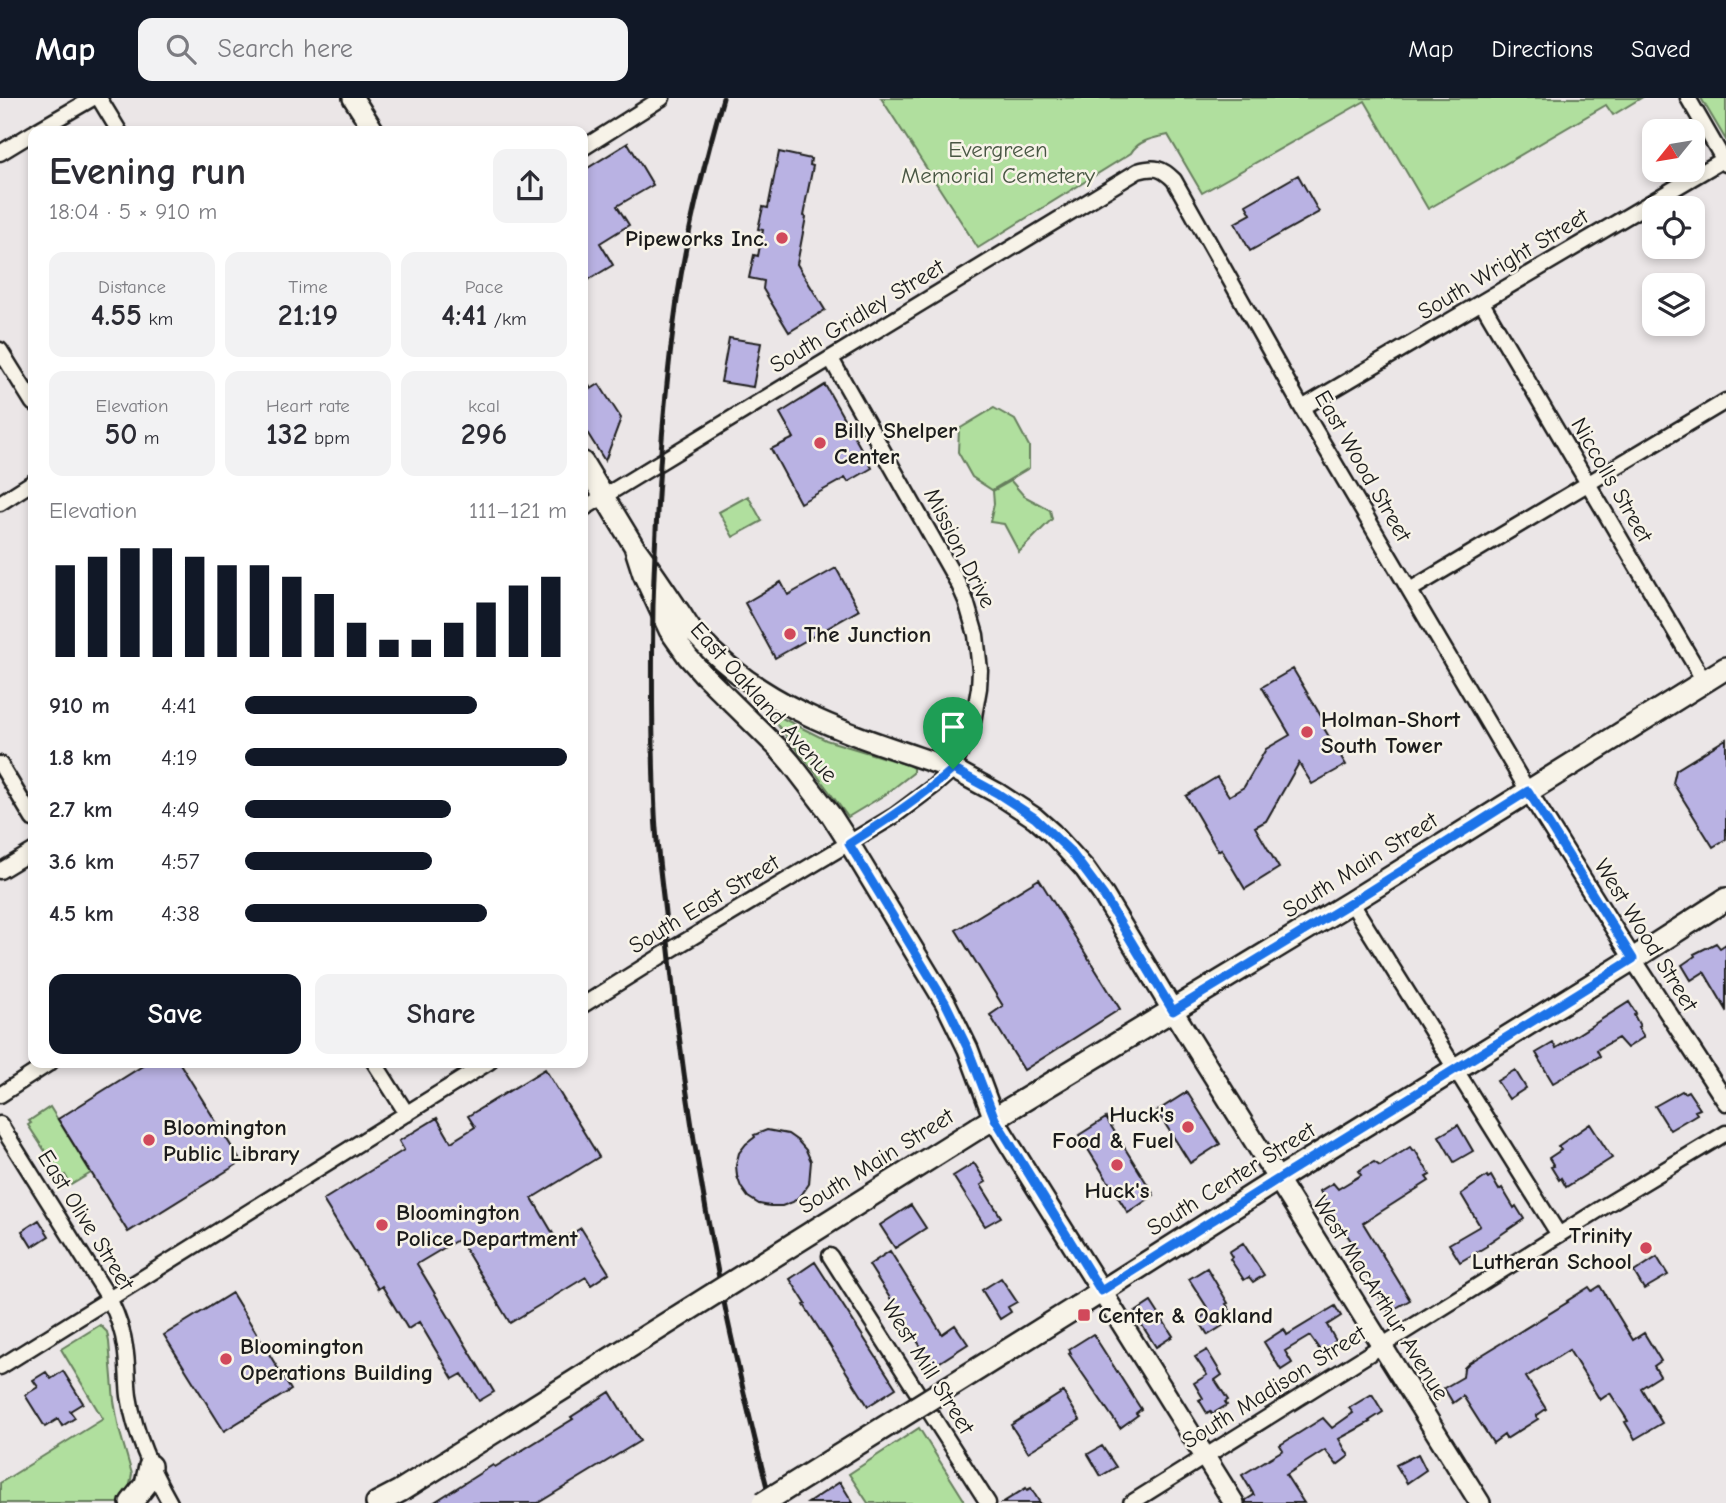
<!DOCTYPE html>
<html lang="en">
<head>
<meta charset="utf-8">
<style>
	:root { --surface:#fff; --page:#f2f2f3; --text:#2b2b33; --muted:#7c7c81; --accent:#111827 }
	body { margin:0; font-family:"Comic Neue",sans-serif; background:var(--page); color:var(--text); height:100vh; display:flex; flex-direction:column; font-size:26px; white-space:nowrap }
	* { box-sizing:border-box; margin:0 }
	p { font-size:23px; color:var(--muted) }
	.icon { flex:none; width:38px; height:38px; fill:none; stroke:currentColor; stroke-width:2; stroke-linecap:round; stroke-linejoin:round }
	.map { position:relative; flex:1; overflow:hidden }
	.sheet { position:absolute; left:28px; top:28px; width:560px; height:942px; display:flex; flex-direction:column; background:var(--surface); border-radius:14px; box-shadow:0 4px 10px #0003 }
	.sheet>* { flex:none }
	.needle { width:46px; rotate:240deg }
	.controls { position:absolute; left:1642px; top:21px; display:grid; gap:14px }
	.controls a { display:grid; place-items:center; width:63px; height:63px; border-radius:14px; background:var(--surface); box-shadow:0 4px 10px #0003; font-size:35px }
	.pin { position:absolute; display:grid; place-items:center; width:60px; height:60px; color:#fff; margin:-72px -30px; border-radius:50% 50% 50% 0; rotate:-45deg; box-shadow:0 0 7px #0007 }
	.pin .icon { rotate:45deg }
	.round { display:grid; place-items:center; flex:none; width:74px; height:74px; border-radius:14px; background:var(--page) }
	.summary { display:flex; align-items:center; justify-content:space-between; height:119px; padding:0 21px }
	h1 { font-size:38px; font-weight:600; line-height:52px }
	.figures { display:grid; grid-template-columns:repeat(3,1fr); gap:10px; height:119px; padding:7px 21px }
	.figures div { display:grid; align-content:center; border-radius:14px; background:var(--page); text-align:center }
	.figures b { font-size:30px; font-weight:600 }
	.figures small { font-size:19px; font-weight:400 }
	.figures p { font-size:19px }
	.chart { height:196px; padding:14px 21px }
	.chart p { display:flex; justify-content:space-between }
	.chart svg { width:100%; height:126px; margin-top:7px; stroke:var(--accent); stroke-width:6 }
	.action { display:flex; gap:14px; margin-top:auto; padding:14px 21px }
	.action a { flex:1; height:80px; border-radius:14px; background:var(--accent); color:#fff; font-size:28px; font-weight:600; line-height:80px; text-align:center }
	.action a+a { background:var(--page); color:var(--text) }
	ul { padding:0 21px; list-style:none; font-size:23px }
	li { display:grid; grid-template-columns:112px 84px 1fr; align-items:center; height:52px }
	li i { height:18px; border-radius:9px; background:var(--accent) }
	header { display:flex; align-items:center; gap:42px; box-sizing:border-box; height:98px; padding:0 35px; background:var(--accent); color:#fff }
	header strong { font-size:33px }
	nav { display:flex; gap:38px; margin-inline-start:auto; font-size:24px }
	.search { width:490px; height:63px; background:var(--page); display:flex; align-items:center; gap:18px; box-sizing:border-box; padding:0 24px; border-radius:14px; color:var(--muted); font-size:26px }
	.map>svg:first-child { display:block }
	.green { fill:#b0df9e; stroke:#667e5d; stroke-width:2 }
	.building { fill:#b9b2e3; stroke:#1c1c1c; stroke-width:2 }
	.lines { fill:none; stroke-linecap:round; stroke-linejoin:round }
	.minor-casing { stroke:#1c1c1c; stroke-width:19 }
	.tertiary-casing { stroke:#1c1c1c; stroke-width:21 }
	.secondary-casing { stroke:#1c1c1c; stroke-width:24 }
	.primary-casing { stroke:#1c1c1c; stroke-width:26 }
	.minor { stroke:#f7f3e8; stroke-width:14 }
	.tertiary { stroke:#f7f3e8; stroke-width:16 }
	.secondary { stroke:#f7f3e8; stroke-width:19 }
	.primary { stroke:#f7f3e8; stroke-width:21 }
	.rail { stroke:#1c1c1c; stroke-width:5 }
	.primary-bridge-casing { stroke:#1c1c1c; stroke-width:26; stroke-linecap:butt }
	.primary-bridge { stroke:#f7f3e8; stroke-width:21 }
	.route-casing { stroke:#fff; stroke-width:14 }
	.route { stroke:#1a73e8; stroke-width:9 }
	.poi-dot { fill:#d1495b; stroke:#f7f3e8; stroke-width:2.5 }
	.labels { text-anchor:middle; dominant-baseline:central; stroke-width:5; stroke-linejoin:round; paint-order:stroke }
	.park-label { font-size:23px; fill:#485643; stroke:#f7f3e8 }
	.poi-label { font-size:23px; font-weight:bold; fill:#1c1c1c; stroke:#f7f3e8; text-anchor:start }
	.street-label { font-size:23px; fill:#1c1c1c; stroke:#f7f3e8 }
</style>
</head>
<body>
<header>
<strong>Map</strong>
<div class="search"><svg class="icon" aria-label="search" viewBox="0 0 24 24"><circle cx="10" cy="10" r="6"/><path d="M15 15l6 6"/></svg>Search here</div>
<nav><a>Map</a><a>Directions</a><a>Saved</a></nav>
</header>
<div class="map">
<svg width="1726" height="1405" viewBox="0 0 1726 1405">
	<rect width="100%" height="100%" fill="#ebe6e7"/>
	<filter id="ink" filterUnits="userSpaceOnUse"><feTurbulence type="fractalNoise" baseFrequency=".0143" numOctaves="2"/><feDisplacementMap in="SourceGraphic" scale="14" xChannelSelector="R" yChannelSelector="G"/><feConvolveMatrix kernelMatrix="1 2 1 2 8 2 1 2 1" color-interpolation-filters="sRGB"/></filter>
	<g filter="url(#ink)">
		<!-- green -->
		<path class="green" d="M881,0H1641L1613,17L1606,7L1428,111L1365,3L1202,95L1168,37C1155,40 1138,42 1131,55L978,150Z
			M1701,0H1726V42Z
			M994,310L1015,322L1029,348V370L992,392L972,379L958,354L959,331Z
			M1011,383L1024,398L1050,412L1052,421L1019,454L1004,426L990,424L994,406L993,393Z
			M748,398L762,423L733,439L719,414Z
			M776,617L826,642L908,667L913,670V675L886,696L848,719L814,673L775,624L773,621Z
			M50,1009L91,1075L71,1087L65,1077L62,1079L28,1027L31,1025L29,1023Z
			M100,1227L107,1234L109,1244L114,1303L119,1331L132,1376L129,1392L118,1405H0V1385L103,1321L61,1251Z
			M919,1330L966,1405H868L849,1376Z"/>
		<!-- building -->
		<path class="building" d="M628,45L653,87L617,108L629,127L600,145L613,167L583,185V73Z
			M779,54L811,61L810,67L813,68L805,107L806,108L804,118L806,119L797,166L825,212L789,234L763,191L764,183L749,180L754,157L758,158L763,132L758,131L763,109L768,110Z
			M1298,77L1319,114L1250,153L1235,125L1251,116L1246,107Z
			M729,240L761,245L753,289L721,284Z
			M583,277L591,291L599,286L621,320L605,363L583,328Z
			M825,287L872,370L848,384L845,380L800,405L771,351L794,340L780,315Z
			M836,470L859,512L775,560L745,505L781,484L788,497Z
			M1293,571L1325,625L1322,627L1346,667L1312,686L1299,665L1266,723L1255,729L1279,770L1245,791L1221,751L1218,753L1186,698L1217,679L1229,698L1244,689L1266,651L1290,637L1262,589Z
			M1726,641V741L1713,749L1673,685L1676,672Z
			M1039,781L1120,911L1024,972L990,917L1003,908L956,832Z
			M1716,845L1720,850L1726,846V911L1704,874L1691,882L1682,867L1695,858L1694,856Z
			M1629,904L1636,915L1634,917L1640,928L1638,929L1644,939L1627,950L1618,940L1597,952L1600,958L1553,985L1538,960H1539L1536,955L1553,945L1556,950Z
			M149,964H179L241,1064L128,1134L58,1021Z
			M545,971L599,1059L532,1100L558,1144L581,1130L609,1175L591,1187L586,1179L510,1225L459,1141L417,1166L494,1294L479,1303L462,1276L453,1281L419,1224L408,1231L382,1188L378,1191L323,1102L404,1052L399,1043L437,1020L451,1044L475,1029L468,1018Z
			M1515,972L1526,990L1509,1001L1497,983Z
			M1682,993L1684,995L1688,993L1700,1011L1695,1013L1697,1016L1670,1032L1655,1008Z
			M1187,994L1220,1046L1190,1065L1157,1013Z
			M1106,1020L1154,1097L1128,1115L1079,1037Z
			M1590,1026L1612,1060L1566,1089L1561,1080L1559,1082L1551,1069L1554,1068L1549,1060L1561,1052L1558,1048Z
			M1458,1027L1473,1053L1454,1064L1439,1038Z
			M767,1032L788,1036L798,1043L806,1052L811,1063L809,1086L802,1096L793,1104L782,1108H770L759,1106L748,1099L741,1089L737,1078L736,1067L739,1055L746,1046L755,1039L754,1037Z
			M1410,1049L1413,1053L1415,1052L1430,1077L1426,1079L1429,1083L1363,1125L1410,1202L1389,1214L1363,1172L1361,1173L1354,1161L1360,1156L1326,1106L1320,1093L1333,1085L1338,1091L1361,1077L1358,1073L1374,1064L1380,1068Z
			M974,1065L986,1084L981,1087L1001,1119L985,1128L953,1078Z
			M1487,1078L1488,1080L1491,1078L1499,1092L1502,1090L1514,1110L1516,1108L1524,1121L1487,1146V1148L1460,1164L1449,1146L1480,1128L1461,1096Z
			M911,1107L926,1130L895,1150L880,1127Z
			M39,1122L49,1138L32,1149L22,1133Z
			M1243,1145L1264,1177L1253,1184L1249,1179L1244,1182L1230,1161L1232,1159L1229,1154Z
			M890,1153L942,1236L955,1227L968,1246L929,1271L928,1269L926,1270L924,1265L922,1266L914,1253L921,1249L869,1167Z
			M1657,1159L1668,1177L1644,1191L1634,1174Z
			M815,1164L896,1290L868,1308L804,1207L806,1206L790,1181Z
			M1207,1170L1228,1205L1226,1206L1235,1220L1208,1237L1198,1221L1210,1214L1189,1181Z
			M1001,1180L1017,1204L1008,1209L1011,1214L1000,1221L982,1192Z
			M1600,1188L1633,1242L1644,1235L1661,1263L1654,1268L1660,1278L1641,1290L1662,1325L1635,1341L1625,1324L1628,1323L1610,1295L1600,1302L1569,1252L1526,1279L1546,1311L1536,1318L1538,1321L1506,1341L1504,1337L1493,1345L1463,1298L1453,1305L1444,1290L1463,1279L1464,1270L1469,1265L1568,1204L1567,1203L1589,1189L1592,1193Z
			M232,1195L291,1292L224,1333L164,1237Z
			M1151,1204L1173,1238L1156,1249L1134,1215Z
			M1335,1208L1341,1218L1327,1227L1336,1243L1334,1244L1335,1247L1322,1255L1310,1238L1285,1253L1292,1265L1281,1272L1264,1244L1284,1231L1287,1237Z
			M1093,1236L1141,1311L1136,1315L1138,1317L1120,1330L1069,1256L1071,1255L1069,1251Z
			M1207,1252L1222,1277L1215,1282L1228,1302L1225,1304L1227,1307L1212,1316L1210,1313L1207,1315L1199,1302L1203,1300L1194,1285L1207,1277L1195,1259Z
			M63,1273L83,1305L70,1313L75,1320L62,1328L58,1321L45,1329L25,1297L38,1289L33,1282L46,1274L51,1281Z
			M610,1294L640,1343L538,1405H433L493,1367L495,1369L573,1321L571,1319Z
			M1063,1294L1080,1322L1028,1354L1011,1327Z
			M1372,1296L1383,1314L1369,1323L1370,1324L1339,1341L1349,1358L1337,1367L1325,1352L1286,1377L1304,1405H1246V1402L1254,1397L1242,1377L1283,1352L1280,1347L1323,1320L1332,1330L1353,1315L1349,1310Z
			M1102,1348L1116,1369L1101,1378L1088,1356Z
			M1418,1356L1426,1372L1407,1385L1396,1367Z
			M840,1384L853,1405H808Z
			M1026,1390L1027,1392L1031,1390L1040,1405H1002Z"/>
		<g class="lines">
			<defs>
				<path id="minor" d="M99,0L119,33
					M1688,0L1726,66
					M36,33L93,0
					M583,50L662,0
					M0,55L33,35
					M1482,205L1704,583
					M0,252L33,305
					M1302,310L1726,60
					M0,405L33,384
					M583,411L1138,73C1155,68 1162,70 1174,82L1302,310L1528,693
					M1410,492L1726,303
					M0,666L33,721
					M0,773L33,753
					M1351,804L1559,1137
					M583,907L669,853L894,718L934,688L953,671L967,640L973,624L979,590L980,572L976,537L966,503L959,487L831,261
					M374,964L407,1016
					M0,997L51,964
					M0,1026L110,1202C117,1217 123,1232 125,1249C128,1265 127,1282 129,1298C135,1337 151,1371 170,1405
					M830,1158L988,1405
					M0,1269L489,964
					M1131,1405L1608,1106L1726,1035"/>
				<path id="tertiary" d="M1528,693L1633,861L1726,1004"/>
				<path id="secondary" d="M353,0L374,33
					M583,364L634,448L643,476L669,532L688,559L704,577L777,649L791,665L831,717L849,745L945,904L968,951L994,1021L1010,1047L1234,1405
					M634,448C649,468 663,489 677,510C683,518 688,528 695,536C765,614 858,638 953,671L997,695L1035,720L1052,735L1085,771L1104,798L1173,913L1480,1405"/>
				<path id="primary" d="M978,1030L1351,804L1726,570
					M1077,1209L1278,1081L1633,861L1726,801
					M131,1405L146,1386L150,1368
					M377,1405L400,1393L481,1342"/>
			</defs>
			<!-- minor casing -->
			<use href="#minor" class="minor-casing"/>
			<!-- tertiary casing -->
			<use href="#tertiary" class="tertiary-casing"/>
			<!-- secondary casing -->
			<use href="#secondary" class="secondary-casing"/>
			<!-- primary casing -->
			<use href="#primary" class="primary-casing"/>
			<!-- minor -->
			<use href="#minor" class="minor"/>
			<!-- tertiary -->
			<use href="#tertiary" class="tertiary"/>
			<!-- secondary -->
			<use href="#secondary" class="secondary"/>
			<!-- primary -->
			<use href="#primary" class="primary"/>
			<!-- rail -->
			<path class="rail" d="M723,0C704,66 687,134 677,202C663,303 656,406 653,508C652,577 652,646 655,715C657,758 664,801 668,843C687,1033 723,1221 771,1405"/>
			<defs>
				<path id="primary-bridge" d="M481,1342L978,1030
					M763,1405L1077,1209"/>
			</defs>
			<!-- primary-bridge casing -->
			<use href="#primary-bridge" class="primary-bridge-casing"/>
			<!-- primary-bridge -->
			<use href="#primary-bridge" class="primary-bridge"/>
		</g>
	</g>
	<g class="lines" filter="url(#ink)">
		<defs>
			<path id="route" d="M953,671L997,695L1035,720L1071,754L1104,798L1173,913L1352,804L1528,693L1633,861L1278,1081L1101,1193L995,1021L968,951L945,904L849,746C885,723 921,700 953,671Z"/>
		</defs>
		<!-- route casing -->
		<use href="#route" class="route-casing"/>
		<!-- route -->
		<use href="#route" class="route"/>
	</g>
	<!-- markers -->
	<g class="poi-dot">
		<circle cx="782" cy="140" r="7"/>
		<circle cx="820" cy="345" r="7"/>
		<circle cx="790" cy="536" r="7"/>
		<circle cx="1307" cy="634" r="7"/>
		<circle cx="1188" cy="1029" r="7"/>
		<circle cx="149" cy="1042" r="7"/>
		<circle cx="1117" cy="1067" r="7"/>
		<circle cx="382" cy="1127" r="7"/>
		<circle cx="1646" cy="1150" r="7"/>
		<rect x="1077" y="1210" width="14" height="14" rx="3.5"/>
		<circle cx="226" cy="1261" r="7"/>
	</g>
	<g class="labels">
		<!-- park labels -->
		<g class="park-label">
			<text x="998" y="51">Evergreen<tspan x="998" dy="26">Memorial Cemetery</tspan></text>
		</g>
		<!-- poi labels -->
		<g class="poi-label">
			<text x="768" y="140" text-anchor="end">Pipeworks Inc.</text>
			<text x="834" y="332">Billy Shelper<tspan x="834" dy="26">Center</tspan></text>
			<text x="804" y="536">The Junction</text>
			<text x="1321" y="621">Holman-Short<tspan x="1321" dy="26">South Tower</tspan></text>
			<text x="1174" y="1016" text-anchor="end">Huck's<tspan x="1174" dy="26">Food &amp; Fuel</tspan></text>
			<text x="163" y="1029">Bloomington<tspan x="163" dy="26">Public Library</tspan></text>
			<text x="1117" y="1092" text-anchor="middle">Huck's</text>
			<text x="396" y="1114">Bloomington<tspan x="396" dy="26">Police Department</tspan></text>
			<text x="1632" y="1137" text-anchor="end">Trinity<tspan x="1632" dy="26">Lutheran School</tspan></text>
			<text x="1098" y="1217">Center &amp; Oakland</text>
			<text x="240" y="1248">Bloomington<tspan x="240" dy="26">Operations Building</tspan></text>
		</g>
		<!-- street labels -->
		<g class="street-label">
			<text transform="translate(1503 166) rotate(-31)">South Wright Street</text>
			<text transform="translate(857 218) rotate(-31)">South Gridley Street</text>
			<text transform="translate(1363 368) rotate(60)">East Wood Street</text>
			<text transform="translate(1612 382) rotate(60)">Niccolls Street</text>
			<text transform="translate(960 450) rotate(63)">Mission Drive</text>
			<text transform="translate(764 604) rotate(48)">East Oakland Avenue</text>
			<text transform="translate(1360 767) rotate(-32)">South Main Street</text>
			<text transform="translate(704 806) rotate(-31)">South East Street</text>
			<text transform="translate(1646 837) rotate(58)">West Wood Street</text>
			<text transform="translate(876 1063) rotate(-32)">South Main Street</text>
			<text transform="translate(1231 1081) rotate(-32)">South Center Street</text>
			<text transform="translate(86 1122) rotate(58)">East Olive Street</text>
			<text transform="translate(1381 1200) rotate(58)">West MacArthur Avenue</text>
			<text transform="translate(928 1269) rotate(58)">West Mill Street</text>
			<text transform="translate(1274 1289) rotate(-32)">South Madison Street</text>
		</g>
	</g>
</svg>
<div class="controls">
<a><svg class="needle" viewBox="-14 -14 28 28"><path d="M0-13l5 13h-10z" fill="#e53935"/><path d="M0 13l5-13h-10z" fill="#7c7c81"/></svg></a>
<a><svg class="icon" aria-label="locate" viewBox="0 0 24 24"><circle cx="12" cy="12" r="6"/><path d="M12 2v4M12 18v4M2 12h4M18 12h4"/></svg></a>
<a><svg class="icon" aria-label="layers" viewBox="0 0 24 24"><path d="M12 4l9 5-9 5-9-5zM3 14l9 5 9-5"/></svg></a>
</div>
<div class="pin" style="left:953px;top:671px;background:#1e9e55"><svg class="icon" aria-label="arrive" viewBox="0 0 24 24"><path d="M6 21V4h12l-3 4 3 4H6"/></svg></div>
<section class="sheet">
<div class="summary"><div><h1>Evening run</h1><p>18:04 · 5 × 910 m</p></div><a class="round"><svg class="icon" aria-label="share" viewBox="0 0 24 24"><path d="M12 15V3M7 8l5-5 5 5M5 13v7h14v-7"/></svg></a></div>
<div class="figures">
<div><p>Distance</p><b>4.55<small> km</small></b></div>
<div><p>Time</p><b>21:19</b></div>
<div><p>Pace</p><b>4:41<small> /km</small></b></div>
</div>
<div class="figures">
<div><p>Elevation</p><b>50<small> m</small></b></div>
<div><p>Heart rate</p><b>132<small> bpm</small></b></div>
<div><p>kcal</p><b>296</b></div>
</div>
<div class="chart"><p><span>Elevation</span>111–121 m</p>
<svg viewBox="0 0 160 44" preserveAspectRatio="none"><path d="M5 44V12M15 44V9M25 44V6M35 44V6M45 44V9M55 44V12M65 44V12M75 44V16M85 44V22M95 44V32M105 44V38M115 44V38M125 44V32M135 44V25M145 44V19M155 44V16"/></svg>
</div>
<ul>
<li><b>910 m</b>4:41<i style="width:72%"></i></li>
<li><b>1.8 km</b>4:19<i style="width:100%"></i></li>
<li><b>2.7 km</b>4:49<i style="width:64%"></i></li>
<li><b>3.6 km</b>4:57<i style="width:58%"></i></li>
<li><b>4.5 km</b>4:38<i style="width:75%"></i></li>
</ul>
<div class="action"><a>Save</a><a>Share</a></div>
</section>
</div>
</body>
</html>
